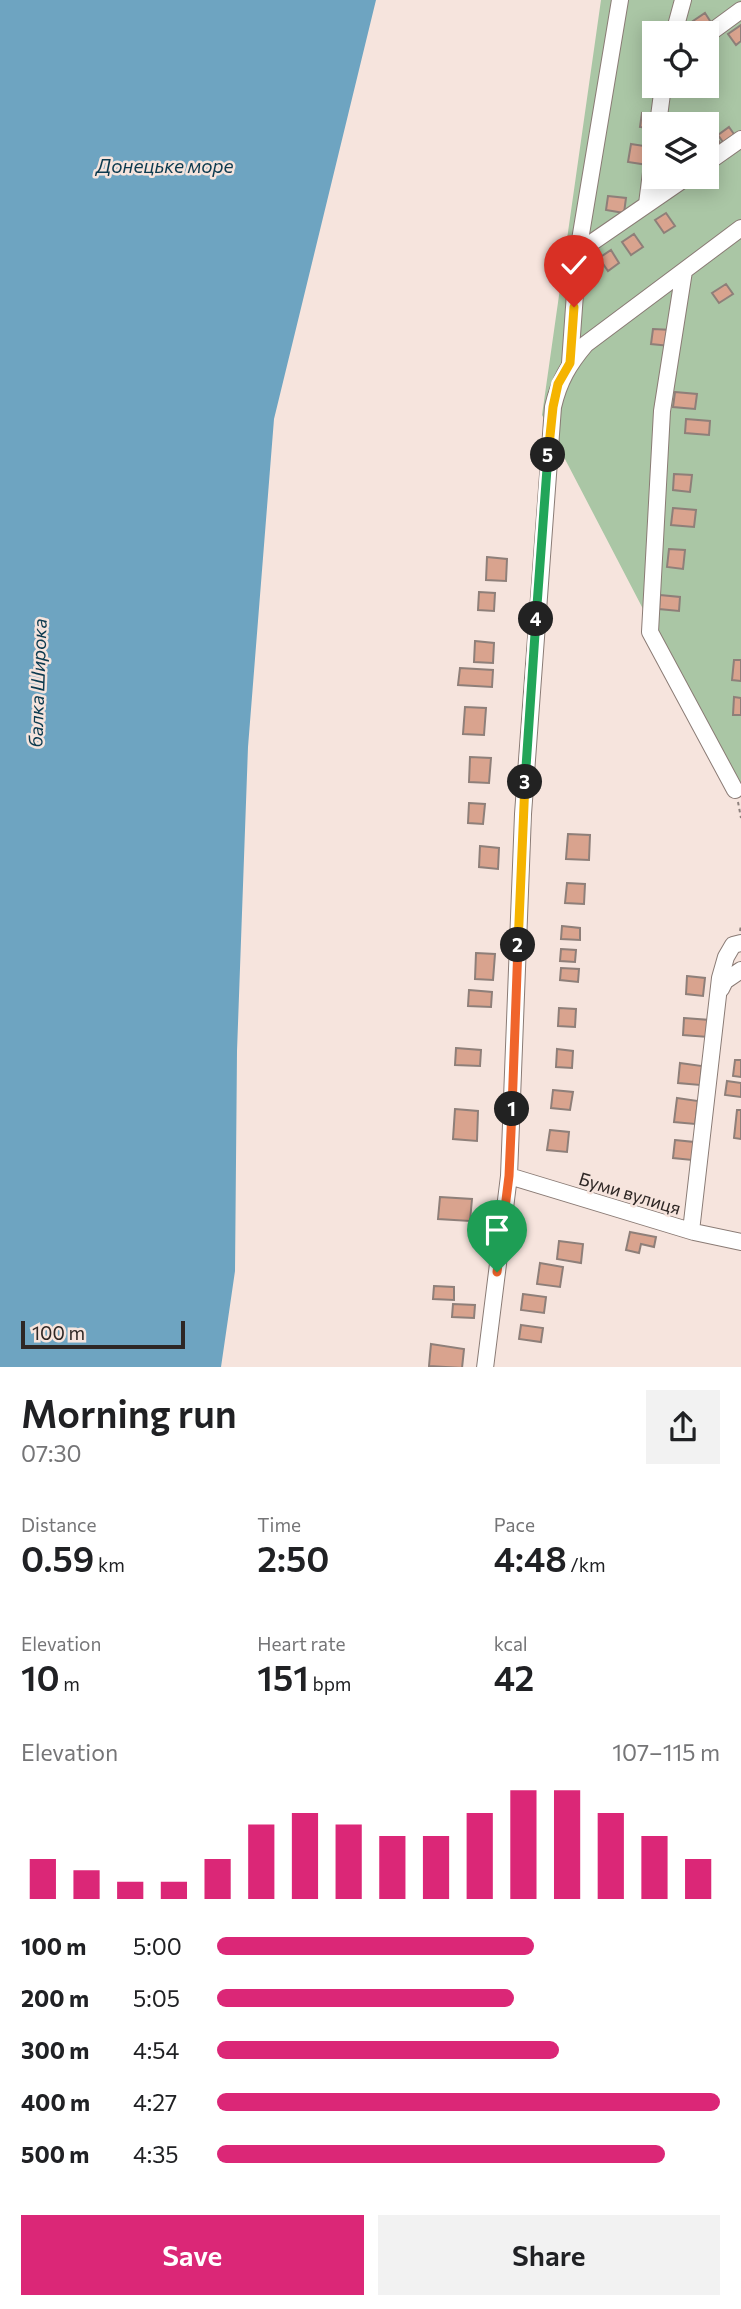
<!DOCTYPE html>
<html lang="en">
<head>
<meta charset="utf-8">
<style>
	:root { --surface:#fff; --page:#f2f2f2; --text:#202124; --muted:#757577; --accent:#db2777 }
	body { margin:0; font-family:Commissioner,sans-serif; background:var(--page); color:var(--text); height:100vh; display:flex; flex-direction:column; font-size:26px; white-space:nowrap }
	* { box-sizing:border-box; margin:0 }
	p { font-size:23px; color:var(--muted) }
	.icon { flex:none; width:38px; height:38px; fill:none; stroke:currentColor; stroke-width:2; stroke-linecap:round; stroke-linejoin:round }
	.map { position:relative; height:1367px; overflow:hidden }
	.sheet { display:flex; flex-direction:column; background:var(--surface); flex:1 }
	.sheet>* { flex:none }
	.buttons { position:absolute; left:642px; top:21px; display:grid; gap:14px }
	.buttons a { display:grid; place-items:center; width:77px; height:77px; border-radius:0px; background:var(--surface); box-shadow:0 4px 18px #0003; font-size:35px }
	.scale { position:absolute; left:21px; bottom:18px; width:164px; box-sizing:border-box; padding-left:7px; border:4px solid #2e2725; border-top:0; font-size:19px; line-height:24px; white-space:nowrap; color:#2e2725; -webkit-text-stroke:5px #f6e4dd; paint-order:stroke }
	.pin { position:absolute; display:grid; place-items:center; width:60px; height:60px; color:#fff; margin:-72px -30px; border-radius:50% 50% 50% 0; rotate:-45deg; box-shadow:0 0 7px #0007 }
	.pin .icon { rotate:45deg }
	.km { position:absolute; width:35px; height:35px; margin:-18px; border-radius:50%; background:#222; color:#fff; font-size:19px; line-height:35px; text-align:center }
	.round { display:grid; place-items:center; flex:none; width:74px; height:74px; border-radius:0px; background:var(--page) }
	.summary { display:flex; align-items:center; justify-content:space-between; height:119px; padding:0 21px }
	h1 { font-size:38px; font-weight:600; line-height:52px }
	.metrics { display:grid; grid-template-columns:repeat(3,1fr); gap:10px; height:119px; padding:7px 21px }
	.metrics div { display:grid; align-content:center }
	.metrics b { font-size:35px; font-weight:600 }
	.metrics small { font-size:19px; font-weight:400 }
	.metrics p { font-size:19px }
	.chart { height:196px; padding:14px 21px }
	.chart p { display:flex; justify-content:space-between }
	.chart svg { width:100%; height:126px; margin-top:7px; stroke:var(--accent); stroke-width:6 }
	.action { display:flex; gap:14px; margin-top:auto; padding:14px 21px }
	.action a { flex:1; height:80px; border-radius:0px; background:var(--accent); color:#fff; font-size:28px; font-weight:600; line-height:80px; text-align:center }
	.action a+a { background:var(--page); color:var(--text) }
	ul { padding:0 21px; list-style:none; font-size:23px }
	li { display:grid; grid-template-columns:112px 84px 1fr; align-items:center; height:52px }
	li i { height:18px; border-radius:9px; background:var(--accent) }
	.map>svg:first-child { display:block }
	.green { fill:#aac6a5; fill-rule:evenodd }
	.water { fill:#6ea4c1 }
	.building { fill:#d9a38e; stroke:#8e7f79; stroke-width:2 }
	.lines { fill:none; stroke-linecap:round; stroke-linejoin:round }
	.minor-casing { stroke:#8a7b75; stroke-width:18 }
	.path { stroke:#8d817d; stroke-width:2; stroke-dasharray:3.5 3.5; stroke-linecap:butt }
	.minor { stroke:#fff; stroke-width:16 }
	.split-1-casing { stroke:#fff; stroke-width:14 }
	.split-2-casing { stroke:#fff; stroke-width:14 }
	.split-3-casing { stroke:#fff; stroke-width:14 }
	.split-4-casing { stroke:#fff; stroke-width:14 }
	.split-5-casing { stroke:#fff; stroke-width:14 }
	.split-6-casing { stroke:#fff; stroke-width:14 }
	.split-1 { stroke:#f0652b; stroke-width:9 }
	.split-2 { stroke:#f0652b; stroke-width:9 }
	.split-3 { stroke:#f5b400; stroke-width:9 }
	.split-4 { stroke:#22a559; stroke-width:9 }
	.split-5 { stroke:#22a559; stroke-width:9 }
	.split-6 { stroke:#f5b400; stroke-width:9 }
	.labels { text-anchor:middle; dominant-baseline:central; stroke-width:5; stroke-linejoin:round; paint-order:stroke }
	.street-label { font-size:18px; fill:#2e2725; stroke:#f6e4dd }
	.water-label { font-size:19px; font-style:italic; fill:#0c3a4f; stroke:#f6e4dd }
</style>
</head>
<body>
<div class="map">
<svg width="741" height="1368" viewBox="0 0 741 1368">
	<rect width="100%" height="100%" fill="#f6e4dd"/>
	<!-- green -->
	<path class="green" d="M601,0H741V797L542,415ZM654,33H707V86H654ZM654,124H707V177H654Z"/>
	<!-- water -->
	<path class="water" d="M0,0H376L274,419L248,747L237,1051L235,1271L221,1367H0Z"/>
	<!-- building -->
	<path class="building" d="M705,13L712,24L701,32L693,21Z
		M741,25V41L736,45L728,34Z
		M646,81L654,82V86H658L656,97L644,95Z
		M642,113L655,115L653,129L640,127Z
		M729,127L736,137L725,145L718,135Z
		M716,137L723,147L713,154L707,143Z
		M631,144L651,147L648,165L628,162Z
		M608,196L626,198L624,213L606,210Z
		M666,213L675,226L664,233L655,220Z
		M634,234L643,247L631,255L622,242Z
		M611,250L619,263L608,271L599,258Z
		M726,284L733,294L719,303L712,293Z
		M653,329L672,330L670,346L651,344Z
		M675,392L697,394L695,409L673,407Z
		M686,419L710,421L709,435L685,433Z
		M674,474L692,475L690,492L673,490Z
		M673,508L696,510L694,527L671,525Z
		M669,549L685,550L683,569L667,567Z
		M487,557L507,559L506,581L486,580Z
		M479,592L495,593L494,611L478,610Z
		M660,595L680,597L679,611L659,609Z
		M475,641L494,643L493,663L474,662Z
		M734,660H741V681L732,680Z
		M460,668L493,670L492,687L458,685Z
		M734,697L741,698V715H733Z
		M465,707L486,708L484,735L463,734Z
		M470,757L491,758L489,783L469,782Z
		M469,803L485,804L483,824L468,823Z
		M568,834L590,835L589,860L566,859Z
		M480,846L499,848L498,869L479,867Z
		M567,883L585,884L584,904L565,903Z
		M562,926L580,928V940L561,939Z
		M561,949L576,950L575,962L560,961Z
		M476,953L495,954L493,980L475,979Z
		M561,968L579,969L578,982L560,980Z
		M687,976L705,978L703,996L686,994Z
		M469,990L492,992L491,1007L468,1006Z
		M559,1008L576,1009L575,1027L558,1026Z
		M684,1018L710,1020L708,1037L683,1035Z
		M456,1048L481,1050L480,1066L455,1065Z
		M557,1049L573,1051L572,1068L556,1067Z
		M735,1060H741V1077L733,1076Z
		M680,1063L702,1066L700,1085L678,1083Z
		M727,1081L741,1083V1097L725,1095Z
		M553,1090L573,1092L570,1110L551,1108Z
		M677,1098L698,1101L695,1124L674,1122Z
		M455,1109L478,1111L477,1141L453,1139Z
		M737,1110H741V1139L734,1138Z
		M550,1130L569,1132L567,1152L547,1150Z
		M675,1140L694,1142L692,1160L673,1158Z
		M440,1197L472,1199L470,1221L438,1219Z
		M630,1232L656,1237L654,1247L641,1244L639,1253L626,1250Z
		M559,1241L583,1244L581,1263L557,1259Z
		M540,1263L563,1267L560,1287L537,1284Z
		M434,1286L454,1287V1300L433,1299Z
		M523,1294L546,1297L544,1313L521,1310Z
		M453,1304L475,1305L474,1318L452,1317Z
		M521,1325L543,1328L541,1342L519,1339Z
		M431,1344L464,1349L462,1368L429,1366Z"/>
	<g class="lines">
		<defs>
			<path id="minor" d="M674,33L683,0
				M707,35L741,10
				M658,124L663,86
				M707,163L741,139
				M647,204L654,149
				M578,252L687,177
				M684,271L662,411L650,632L735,790
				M570,363L578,252L620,0
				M721,989L725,981L741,970
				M509,1176L694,1232L741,1242
				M691,1231L720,978L726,957L733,945L741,943
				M485,1368L509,1176L523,814L553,407C559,381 569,364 586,344L741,228"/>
		</defs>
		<!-- minor casing -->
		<use href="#minor" class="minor-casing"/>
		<!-- path -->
		<path class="path" d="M738,802L741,818
			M740,931L741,925"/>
		<!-- minor -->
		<use href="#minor" class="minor"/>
	</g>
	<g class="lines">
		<defs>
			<path id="split-1" d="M497,1272L509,1176L512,1109"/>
			<path id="split-2" d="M512,1109L518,945"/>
			<path id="split-3" d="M518,945L525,782"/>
			<path id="split-4" d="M525,782L536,619"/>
			<path id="split-5" d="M536,619L548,455"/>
			<path id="split-6" d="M548,455L553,407L558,384L570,363L574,307"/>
		</defs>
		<!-- split-1 casing -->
		<use href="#split-1" class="split-1-casing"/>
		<!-- split-2 casing -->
		<use href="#split-2" class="split-2-casing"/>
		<!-- split-3 casing -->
		<use href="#split-3" class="split-3-casing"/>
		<!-- split-4 casing -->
		<use href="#split-4" class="split-4-casing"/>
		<!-- split-5 casing -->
		<use href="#split-5" class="split-5-casing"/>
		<!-- split-6 casing -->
		<use href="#split-6" class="split-6-casing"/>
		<!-- split-1 -->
		<use href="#split-1" class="split-1"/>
		<!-- split-2 -->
		<use href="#split-2" class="split-2"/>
		<!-- split-3 -->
		<use href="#split-3" class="split-3"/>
		<!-- split-4 -->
		<use href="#split-4" class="split-4"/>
		<!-- split-5 -->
		<use href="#split-5" class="split-5"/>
		<!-- split-6 -->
		<use href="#split-6" class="split-6"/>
	</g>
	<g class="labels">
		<!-- street labels -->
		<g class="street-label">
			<text transform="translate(630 1193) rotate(17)">Буми вулиця</text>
		</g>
		<!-- water labels -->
		<g class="water-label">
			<text x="165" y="165">Донецьке море</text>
			<text transform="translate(37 683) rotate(-88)">балка Широка</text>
		</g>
	</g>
</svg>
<div class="buttons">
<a><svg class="icon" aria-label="locate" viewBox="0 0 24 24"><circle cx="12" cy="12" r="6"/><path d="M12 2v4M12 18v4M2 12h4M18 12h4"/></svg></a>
<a><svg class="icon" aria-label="layers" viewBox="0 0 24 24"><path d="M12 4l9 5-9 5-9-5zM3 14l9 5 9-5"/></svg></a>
</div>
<div class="scale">100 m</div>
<div class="pin" style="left:497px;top:1272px;background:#1e9e55"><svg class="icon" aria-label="arrive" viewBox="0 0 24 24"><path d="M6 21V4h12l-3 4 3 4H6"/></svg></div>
<div class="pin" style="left:574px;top:307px;background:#d93025"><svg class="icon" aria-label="check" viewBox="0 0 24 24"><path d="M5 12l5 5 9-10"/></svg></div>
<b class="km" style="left:512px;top:1109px">1</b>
<b class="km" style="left:518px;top:945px">2</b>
<b class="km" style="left:525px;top:782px">3</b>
<b class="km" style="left:536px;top:619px">4</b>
<b class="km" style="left:548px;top:455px">5</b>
</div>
<section class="sheet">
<div class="summary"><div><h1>Morning run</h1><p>07:30</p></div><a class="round"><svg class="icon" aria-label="share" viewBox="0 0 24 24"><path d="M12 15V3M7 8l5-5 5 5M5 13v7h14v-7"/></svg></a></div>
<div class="metrics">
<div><p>Distance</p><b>0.59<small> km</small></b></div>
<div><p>Time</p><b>2:50</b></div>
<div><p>Pace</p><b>4:48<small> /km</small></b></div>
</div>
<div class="metrics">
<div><p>Elevation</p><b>10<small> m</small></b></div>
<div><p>Heart rate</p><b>151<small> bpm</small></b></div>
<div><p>kcal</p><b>42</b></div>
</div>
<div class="chart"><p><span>Elevation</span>107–115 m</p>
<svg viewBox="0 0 160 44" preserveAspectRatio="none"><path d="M5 44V30M15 44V34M25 44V38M35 44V38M45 44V30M55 44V18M65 44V14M75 44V18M85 44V22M95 44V22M105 44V14M115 44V6M125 44V6M135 44V14M145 44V22M155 44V30"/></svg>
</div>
<ul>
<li><b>100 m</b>5:00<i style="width:63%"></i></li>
<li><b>200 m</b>5:05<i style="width:59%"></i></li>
<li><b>300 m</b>4:54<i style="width:68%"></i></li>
<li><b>400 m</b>4:27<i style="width:100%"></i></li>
<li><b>500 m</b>4:35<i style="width:89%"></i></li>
</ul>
<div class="action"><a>Save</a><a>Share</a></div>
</section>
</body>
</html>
